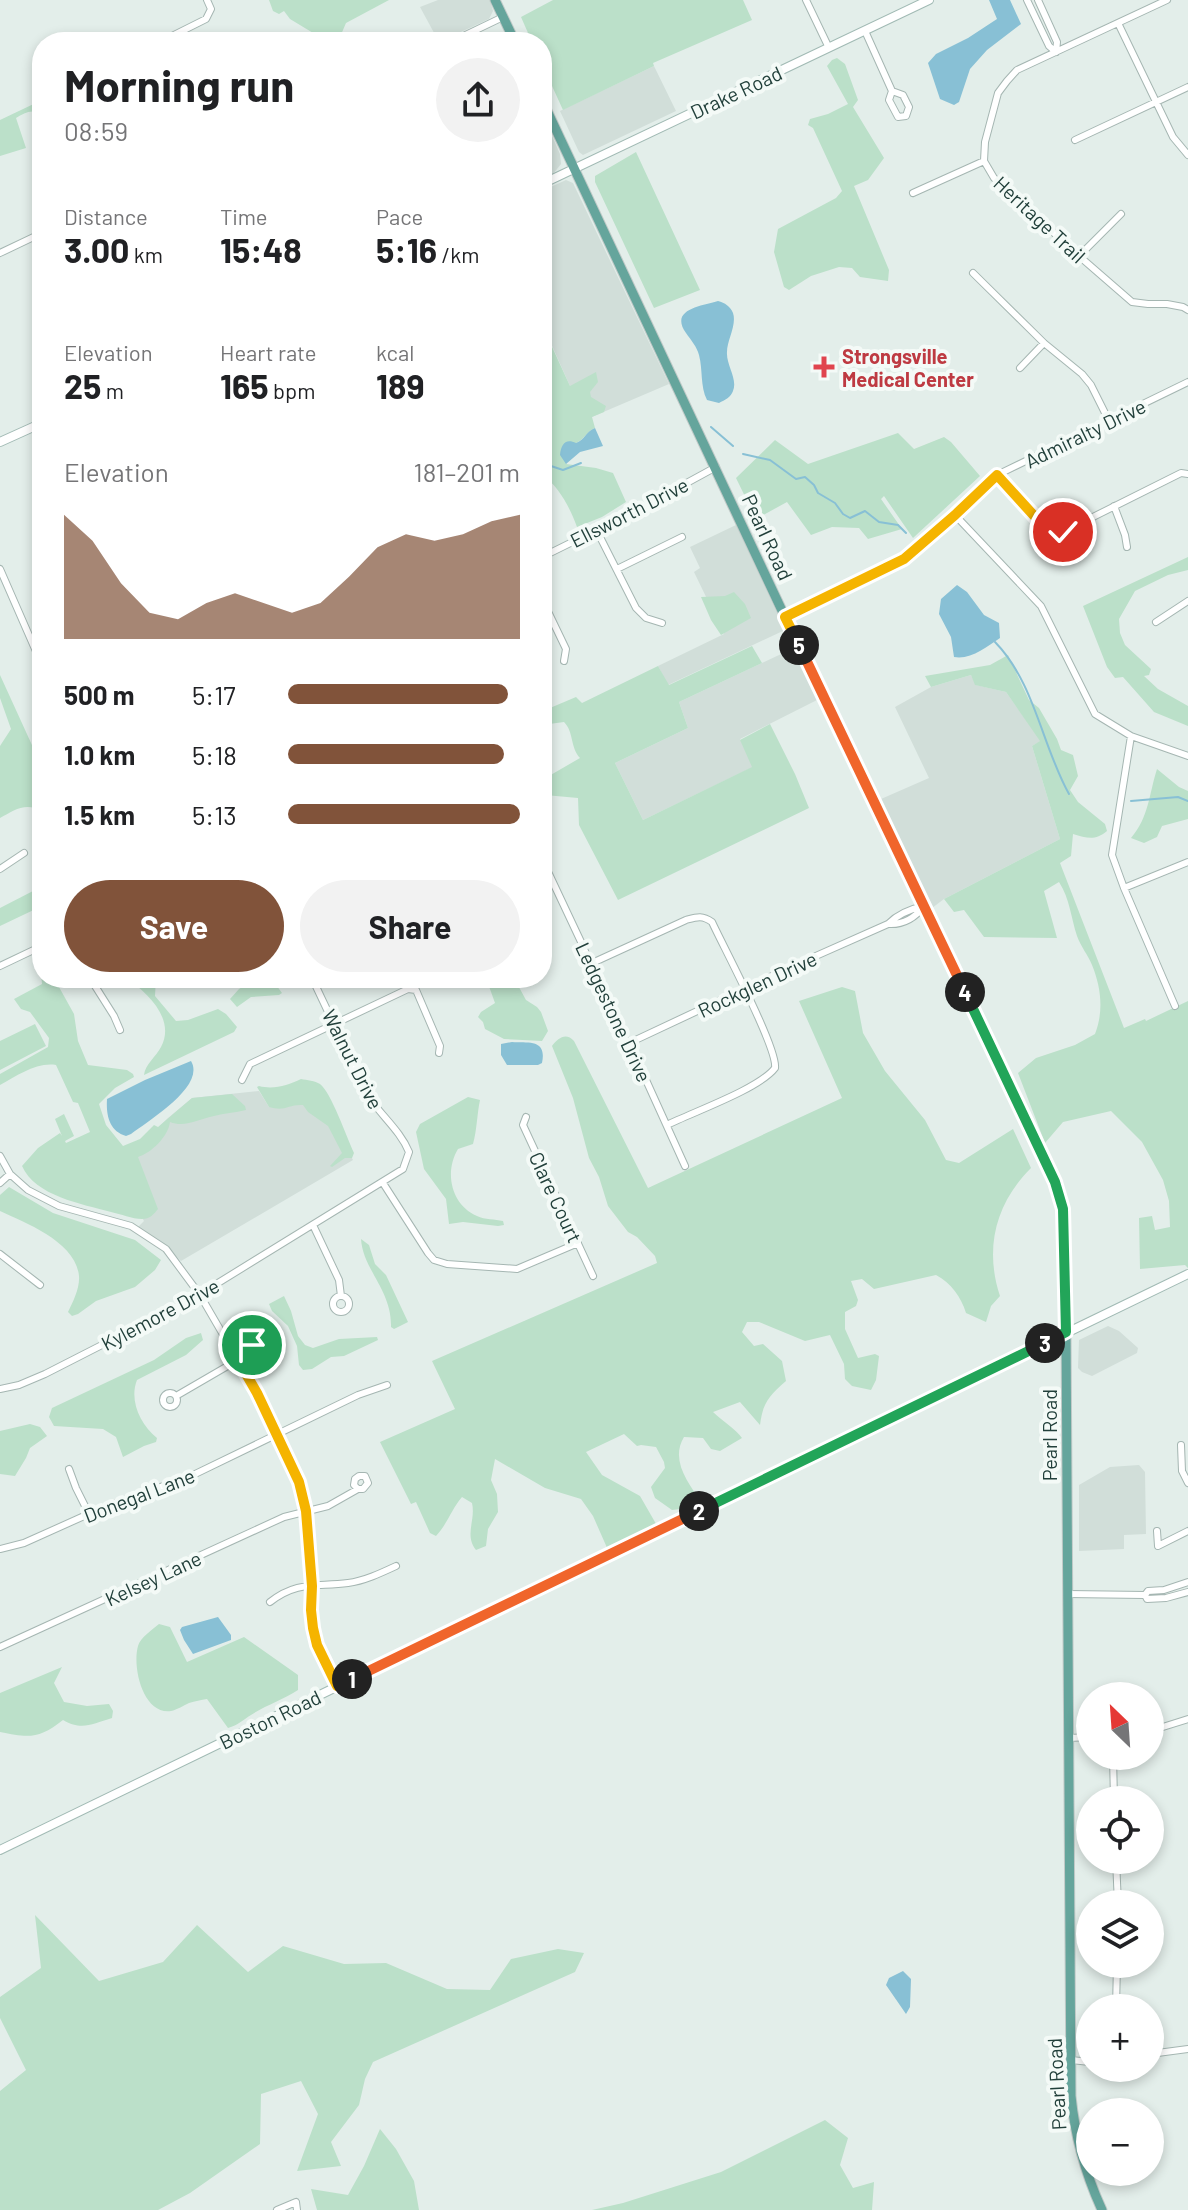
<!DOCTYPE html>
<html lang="en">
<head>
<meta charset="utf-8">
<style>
	:root { --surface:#fff; --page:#f2f2f2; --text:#202124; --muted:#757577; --accent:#81533a }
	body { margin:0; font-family:Barlow,sans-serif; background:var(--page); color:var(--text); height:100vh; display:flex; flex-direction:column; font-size:30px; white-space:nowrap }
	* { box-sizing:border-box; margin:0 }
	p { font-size:26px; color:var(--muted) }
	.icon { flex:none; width:44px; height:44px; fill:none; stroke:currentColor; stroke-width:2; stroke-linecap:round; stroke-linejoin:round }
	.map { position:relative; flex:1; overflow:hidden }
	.side { position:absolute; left:32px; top:32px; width:520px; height:956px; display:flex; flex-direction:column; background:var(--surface); border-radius:32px; box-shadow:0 4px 12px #0003 }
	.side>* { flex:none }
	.needle { width:52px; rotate:335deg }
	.controls { position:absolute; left:1076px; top:1682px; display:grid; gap:16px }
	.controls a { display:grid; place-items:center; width:88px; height:88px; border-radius:50%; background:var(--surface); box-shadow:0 4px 12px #0003; font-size:40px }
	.pin { position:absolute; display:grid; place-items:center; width:68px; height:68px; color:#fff; margin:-34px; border:4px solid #fff; border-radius:50%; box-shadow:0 2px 8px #0007 }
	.km { position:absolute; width:40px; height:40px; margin:-20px; border-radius:50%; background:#222; color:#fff; font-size:22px; line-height:40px; text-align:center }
	.round { display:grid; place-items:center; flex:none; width:84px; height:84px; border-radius:42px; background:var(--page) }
	.summary { display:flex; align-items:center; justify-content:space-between; height:136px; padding:0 32px }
	h1 { font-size:44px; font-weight:700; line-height:60px }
	.metrics { display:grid; grid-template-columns:repeat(3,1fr); gap:12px; height:136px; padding:8px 32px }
	.metrics div { display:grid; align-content:center }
	.metrics b { font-size:34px; font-weight:700 }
	.metrics small { font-size:22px; font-weight:400 }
	.metrics p { font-size:22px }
	.chart { height:224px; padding:16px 32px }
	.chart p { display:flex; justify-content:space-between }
	.chart svg { width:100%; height:144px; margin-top:8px; fill:var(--accent); opacity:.7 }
	.action { display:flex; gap:16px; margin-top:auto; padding:16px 32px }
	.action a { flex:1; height:92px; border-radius:48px; background:var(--accent); color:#fff; font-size:32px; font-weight:700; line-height:92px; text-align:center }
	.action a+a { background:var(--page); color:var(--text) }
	ul { padding:0 32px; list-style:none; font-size:26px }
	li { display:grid; grid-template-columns:128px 96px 1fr; align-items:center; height:60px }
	li i { height:20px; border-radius:10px; background:var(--accent) }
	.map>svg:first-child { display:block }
	.built { fill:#d1ded9 }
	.green { fill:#bbe0c9 }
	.water { fill:#88c0d5 }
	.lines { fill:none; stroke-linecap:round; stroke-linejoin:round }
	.stream { stroke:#88c0d5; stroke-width:2 }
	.street-casing { stroke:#a5b6b2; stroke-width:8 }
	.secondary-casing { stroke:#a1bab4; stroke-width:10 }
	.primary-casing { stroke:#c1cac8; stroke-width:11 }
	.street { stroke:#fff; stroke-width:6 }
	.secondary { stroke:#fff; stroke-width:8 }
	.primary { stroke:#65a59c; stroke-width:9 }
	.split-1-casing { stroke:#fff; stroke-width:16 }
	.split-2-casing { stroke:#fff; stroke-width:16 }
	.split-3-casing { stroke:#fff; stroke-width:16 }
	.split-4-casing { stroke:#fff; stroke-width:16 }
	.split-5-casing { stroke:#fff; stroke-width:16 }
	.split-6-casing { stroke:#fff; stroke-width:16 }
	.split-1 { stroke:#f5b400; stroke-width:10 }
	.split-2 { stroke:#f0652b; stroke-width:10 }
	.split-3 { stroke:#22a559; stroke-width:10 }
	.split-4 { stroke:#22a559; stroke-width:10 }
	.split-5 { stroke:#f0652b; stroke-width:10 }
	.split-6 { stroke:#f5b400; stroke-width:10 }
	.health-dot { fill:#e0444e; stroke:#f4faf7; stroke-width:3 }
	.labels { text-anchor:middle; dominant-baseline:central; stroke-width:8; stroke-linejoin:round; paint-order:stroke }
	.street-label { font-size:20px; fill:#22403b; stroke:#f4faf7 }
	.health-label { font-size:20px; font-weight:bold; fill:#be3a42; stroke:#f4faf7; text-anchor:start }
</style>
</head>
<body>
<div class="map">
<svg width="1188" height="2210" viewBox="0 0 1188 2210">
	<rect width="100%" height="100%" fill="#e3eeea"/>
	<!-- built -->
	<path class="built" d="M438,0H490L493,11L489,19L439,42L420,7Z
		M654,66L676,111L583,155L579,152L560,111Z
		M549,129L560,154L561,164L553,174L542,180V132Z
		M566,180L573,183L669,384L580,422L570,386L549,339L542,341V191Z
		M736,525L785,630L668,685L658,666L724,634L694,572L700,568L690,547Z
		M794,648L819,699L740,739L753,767L643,820L615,763L688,728L679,702Z
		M971,675L976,685L1006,692L1041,741L1032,746L1060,839L944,899L932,908L881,799L929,778L895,707L931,687Z
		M259,1091L269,1107L308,1100L329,1116L353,1160L181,1261L158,1240L138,1227L144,1221L116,1169L168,1118L192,1098Z
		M1108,1326L1119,1331L1138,1348L1137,1353L1092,1376L1082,1372L1078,1368L1079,1340Z
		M1139,1465L1145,1472L1146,1534L1124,1535V1549L1079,1551V1485L1110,1467Z"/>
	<!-- green -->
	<path class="green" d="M269,0H389L346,23L340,37L328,42L290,19L284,11L279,14L273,11Z
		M553,0H743L752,20L653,63L654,66L563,110L542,64V42H532L521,17Z
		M837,58L845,64L858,100L853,107L884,158L868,180L854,186L889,270L888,281L860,277L852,268L839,267L811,276L789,290L784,287L774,252L778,229L836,198L842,191L813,128L808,125L810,119L828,114L848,104L827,66L832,60Z
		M42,100V115C32,108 25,113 16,118L26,148L0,156V120Z
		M636,152L700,290L654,308L595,182V176Z
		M548,338L570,386L596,372L598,382L590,392L591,397L606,406L604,412L592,417L595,428C587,431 585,439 576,443L566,464L596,468L613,473L626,502L602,517L577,527C570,508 559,486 542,475V445L552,440L542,420V341Z
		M898,433L914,449L944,437L951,442L980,476L913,538L884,496L881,499L902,529L868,539L859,528L832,527L811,535L787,502L756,519L736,478L775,440L808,464Z
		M1188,557V570L1168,575L1135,591L1119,619L1120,633L1125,645L1151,669L1149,675L1144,676L1158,689L1188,706V726L1154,712L1123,677L1115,678L1107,667L1083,606Z
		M734,592L745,604L751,618L721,635L711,620L701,597L725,596Z
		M752,646L762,663L679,702L688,728L615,763L643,820L752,767L740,740L770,724L795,774L809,808L618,900L579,825L578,798L545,795L542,790V780L580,758C570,747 574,732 564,722L542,725V702L550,708L576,697L582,703L658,666L669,685Z
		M1008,655L1029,700L1039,708L1057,739L1061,750L1073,755L1078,776L1070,790L1078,802L1105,824L1107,831C1095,841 1087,838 1073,834L1071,856L1060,863L1124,1028L1145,1019L1146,1021L1188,1001V1268L1185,1265L1140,1269L1139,1218L1152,1216L1155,1230L1170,1227L1169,1201L1163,1180L1142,1142L1111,1111L1063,1122L1045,1143L1018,1073L1036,1058L1075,1045L1095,1034C1104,1011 1101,987 1092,965C1088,955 1081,947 1077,936C1071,918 1070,899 1059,882L1044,891L1057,938L984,937L964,910L954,912L944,899L1060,839L1032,746L1040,741L1006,692L975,685L971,675L931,687L925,676L990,665Z
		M0,675L42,767V812C27,801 14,810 0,818V746L11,729L0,698Z
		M1157,769L1179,787L1188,791V819L1162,826L1157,837L1144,843L1131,838C1149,817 1149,794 1157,769Z
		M42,884V906L0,926V908L33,891Z
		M41,974L42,978H54L74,1014L78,1041L88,1065L127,1070L133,1074L134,1077L115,1088L99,1104L106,1125L123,1146L140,1139L154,1125L158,1127L192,1098L232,1094L245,1106L246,1110C235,1113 224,1113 214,1116C199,1119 185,1128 170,1122C168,1137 151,1153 138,1157L158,1209C154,1214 150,1219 142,1219C132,1219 121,1214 111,1212C82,1204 35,1196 22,1166L38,1148L60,1133L62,1136L55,1119L64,1114L74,1136L65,1141L66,1143L90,1132L78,1103L73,1102L56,1065C36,1062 17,1076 0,1085V1074L48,1047L49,1038L30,1012L21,1009L14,999L42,984Z
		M126,978H156L155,996L176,1021L188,1020L218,1009L226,1014L237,1027L234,1032L144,1075C145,1064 156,1057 161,1047C176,1019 147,992 126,978Z
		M256,978H271L282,993L279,995L251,997L237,1007L230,999L239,989Z
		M486,978H514L526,1000L537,1007L541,1012L548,1031L542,1041L504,1039L485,1029L483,1022L478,1017L481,1012L495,1003Z
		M842,987L855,991L863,1033L885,1071L925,1120L946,1160L959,1163L1013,1129L1031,1168C996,1203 984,1248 1000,1296L991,1306L986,1322L966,1313C961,1297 951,1283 936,1275L874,1289L862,1279L851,1281L858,1300L856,1306L845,1312V1329L858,1358L875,1354L879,1356L876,1380L871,1390L852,1386L845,1379L844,1364L830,1335L805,1341L759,1322H747L742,1332L754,1346L763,1344L782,1361L786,1381C769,1396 763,1402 760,1425L740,1402L713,1412C722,1421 736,1429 742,1438L720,1451L711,1449L703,1438L684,1437C670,1460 688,1483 702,1503L696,1507L672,1510L655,1498L651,1487L665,1468L664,1462L656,1447L641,1445L637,1446L624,1434L586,1452L602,1475L640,1496L659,1529L608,1550L593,1516L581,1499L545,1488L495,1459L491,1480L497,1494L498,1512L488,1529L486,1546L476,1550C464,1535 476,1520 472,1503L462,1497C451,1510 448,1523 436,1536L430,1533L416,1502L411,1504L380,1442L455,1409L432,1361L657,1263L655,1256L637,1237L628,1232L608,1206L599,1177L589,1158L573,1098L552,1046C558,1038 566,1032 574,1041L648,1188L842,1098L799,1001Z
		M35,1024L46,1046L0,1070V1041Z
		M301,1079C307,1080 315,1081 320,1084C331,1092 347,1138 354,1153L352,1158H345L332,1167L330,1166L342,1153L328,1126L308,1112L303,1105C288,1104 286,1112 269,1107L257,1087L259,1086C274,1090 288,1085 301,1079Z
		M468,1097L480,1100C477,1114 477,1130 473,1144L458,1149C444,1172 451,1205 477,1216C485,1220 495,1219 503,1221L504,1225L498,1226L463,1222L449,1224L446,1199L424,1169L416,1132L420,1124Z
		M9,1187L53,1213L135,1240L161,1260L155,1270L135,1287L96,1301L78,1314L72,1316L68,1312C73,1302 80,1288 79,1276C76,1242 26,1223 0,1211V1195Z
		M361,1239L369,1245L375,1264L386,1275L408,1322L394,1329L391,1327C392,1290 363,1270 361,1239Z
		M284,1296L291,1311L298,1336L305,1345L313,1348L339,1339L377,1337L378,1340L344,1356L331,1357L312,1369L303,1370L299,1365L297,1346L288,1326L272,1311L269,1304Z
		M201,1333L203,1340L186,1355L137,1380C129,1400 140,1424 157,1438L156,1442L144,1446L123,1457L116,1437L103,1429L54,1426L49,1417L52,1408L154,1360L186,1338Z
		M30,1424L40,1427L47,1436L30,1448L26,1458L15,1476L0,1474V1431Z
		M159,1624L170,1627L187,1662L244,1637L298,1675V1690C283,1700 266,1705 251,1715C243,1720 238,1725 228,1728L207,1699C201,1700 195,1701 189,1703C184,1705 177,1710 171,1711C143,1715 132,1667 138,1646C140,1638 152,1630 159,1624Z
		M62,1667L54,1683L64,1702L87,1706L109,1704L113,1711L112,1718C92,1724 82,1731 63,1720C39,1739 29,1738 0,1732V1693Z
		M35,1915L99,1981L163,1962L197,1925L248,1972L283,1946L344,1964L386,1963L447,1989L490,1990L511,1959L558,1949L584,1953L575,1972L373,2062L365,2079L359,2105L331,2142L341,2166L297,2171L318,2114L301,2081L261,2094L260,2144L190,2193L158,2210H0V2091L26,2070L0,2018V1997L41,1968Z
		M825,2120L848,2138L840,2165L853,2188L874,2182L872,2210H592L623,2203L721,2172Z
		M380,2129L396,2149L414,2181L419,2210H317L311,2189L348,2195L364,2166Z"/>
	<!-- water -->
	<path class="water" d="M989,0H1010L1021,24L987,50L970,69L959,102L954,105L940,99L928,63L936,54L968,38L997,19Z
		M718,301C725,303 730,306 733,313C737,325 727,340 727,352C726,365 738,379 733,391C731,397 725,400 719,403L707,400C700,386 703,370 699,355C697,347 691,340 686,333C669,309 702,306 718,301Z
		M595,428L603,446L580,452L566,464L560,455C561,445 565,438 576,443C585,440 586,431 595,428Z
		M957,585L967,592L984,615L999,623L1000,638C986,647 971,660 954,657L951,637L939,614L941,599Z
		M512,1042C529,1043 547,1039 542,1063L538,1065H507L501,1055V1044Z
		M191,1061C206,1086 149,1120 131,1134L126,1136C109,1131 106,1115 107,1099L145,1080Z
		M218,1617L231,1635V1640L193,1654L184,1640L180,1630L182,1627Z
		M903,1971L911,1979L910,2007L906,2014L886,1985L889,1978Z"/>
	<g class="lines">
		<!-- stream -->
		<path class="stream" d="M711,427L733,446
			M743,454L770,460L796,479L805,477L814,485L818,493L835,503L843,514L850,518L865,511L879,522L898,525L906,533
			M542,463L563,470L581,463
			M995,642C1035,683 1042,746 1069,794
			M1131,801L1178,797L1188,801"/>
		<defs>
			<path id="street" d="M806,0L829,48
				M1027,0L1049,46L1056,52
				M1038,0L1057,42L1056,52
				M1167,0L1017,70L1007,81L998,93L985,142L984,161L994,178L1079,256L1132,302L1148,304H1167L1183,307L1188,310
				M1118,23L1173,137L1188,155
				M865,31L892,91L889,100L898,117L906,116L909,107L903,95L892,91
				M160,42L206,19L211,9L207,0
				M451,42L503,17
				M1075,140L1188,87
				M913,193L984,161
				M0,253L42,233
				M1079,256L1121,214
				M973,273L1044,343L1082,374L1091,385L1109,421
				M1020,368L1044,343
				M997,475L1047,530L1056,534L1063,532L1181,473L1188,474
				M1114,506L1125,535L1127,547
				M955,515L1041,606L1095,714L1131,736L1188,756
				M597,531L636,608L646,618L662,623
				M542,557L639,509L716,467
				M0,569L42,665
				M617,569L682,537
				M542,599L566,649L564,661
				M785,617L904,559L955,515L997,475L1188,382
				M1156,622L1188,601
				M1131,736L1112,855L1124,888L1175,1006
				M542,859L582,944L606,1002L646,1080L685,1166
				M0,869L24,853
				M1124,888L1188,862
				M888,924C904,925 915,918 924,906
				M590,964L686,920C697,917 702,915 712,922C723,946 778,1049 775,1068C759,1089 693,1112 667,1125
				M0,966L42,946
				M90,978L114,1016L120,1030
				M193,979L195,978
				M627,1044L791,967L888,924C898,914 910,909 924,906
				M242,1080L250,1064L408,989L416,990L440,1046L439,1053
				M526,1117L523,1125L593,1276
				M0,1156L10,1174L28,1190L59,1206L131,1226L166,1249L200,1295L257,1393L299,1482L306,1511L312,1586L313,1628L317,1645L337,1686
				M0,1183L10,1174
				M383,1183L428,1253L434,1260L447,1264L517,1269L578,1243
				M313,1225L339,1280L341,1296
				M0,1254L40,1285
				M333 1304a8 8 0 1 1 16 0a8 8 0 1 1-16 0Z
				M0,1389L19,1385L45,1374L192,1299L403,1169L409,1152C400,1130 380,1115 367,1094L312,978
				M163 1400a7 7 0 1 1 14 0a7 7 0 1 1-14 0Z
				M176,1396L250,1353L255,1343L260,1342L265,1346V1351L261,1355L250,1353
				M1181,1445L1182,1471L1188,1483
				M69,1469L76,1488L89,1514
				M1157,1531L1158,1546L1188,1531
				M0,1549L24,1543L102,1508L191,1476L358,1395L387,1385
				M1188,1582L1164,1590L1148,1591L1145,1595L1147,1599L1166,1598L1188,1592
				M1068,1594L1145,1595
				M270,1602C297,1581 315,1587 348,1583C364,1581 381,1573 396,1566
				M0,1647L284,1517L328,1506L358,1489H363L368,1483L365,1476H359L355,1479L354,1485L358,1489
				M1150,1731L1188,1719
				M1069,1738L1090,1737
				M1113,1756L1114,1800
				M1116,1860L1118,1904
				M1116,2008L1117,1964
				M1150,2054L1188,2049
				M1071,2060L1090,2062
				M277,2210L296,2202L297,2210"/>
			<path id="secondary" d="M542,184L929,0
				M0,442L42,423
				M0,1850L1188,1274"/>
			<path id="primary" d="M495,0L515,42
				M542,100L785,617L1055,1182L1061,1198L1066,1332L1071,2096C1075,2137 1085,2173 1102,2210"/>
		</defs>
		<!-- street casing -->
		<use href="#street" class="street-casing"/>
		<!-- secondary casing -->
		<use href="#secondary" class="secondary-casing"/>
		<!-- primary casing -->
		<use href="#primary" class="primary-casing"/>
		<!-- street -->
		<use href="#street" class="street"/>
		<!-- secondary -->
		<use href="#secondary" class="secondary"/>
		<!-- primary -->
		<use href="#primary" class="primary"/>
	</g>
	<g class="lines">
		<defs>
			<path id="split-1" d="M252,1345L250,1353L238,1360L257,1393L299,1482L306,1511L312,1586L311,1610L313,1628L317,1645L337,1686L352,1679"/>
			<path id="split-2" d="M352,1679L699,1511"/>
			<path id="split-3" d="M699,1511L1045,1343"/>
			<path id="split-4" d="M965,992L1055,1182L1063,1209L1066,1332L1045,1343"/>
			<path id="split-5" d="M799,645L965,992"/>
			<path id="split-6" d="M799,645L785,617L904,559L955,515L997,475L1047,530L1056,534L1063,532"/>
		</defs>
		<!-- split-1 casing -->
		<use href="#split-1" class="split-1-casing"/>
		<!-- split-2 casing -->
		<use href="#split-2" class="split-2-casing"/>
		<!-- split-3 casing -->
		<use href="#split-3" class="split-3-casing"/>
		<!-- split-4 casing -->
		<use href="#split-4" class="split-4-casing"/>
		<!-- split-5 casing -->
		<use href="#split-5" class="split-5-casing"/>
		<!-- split-6 casing -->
		<use href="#split-6" class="split-6-casing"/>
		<!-- split-1 -->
		<use href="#split-1" class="split-1"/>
		<!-- split-2 -->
		<use href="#split-2" class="split-2"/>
		<!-- split-3 -->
		<use href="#split-3" class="split-3"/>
		<!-- split-4 -->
		<use href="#split-4" class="split-4"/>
		<!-- split-5 -->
		<use href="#split-5" class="split-5"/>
		<!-- split-6 -->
		<use href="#split-6" class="split-6"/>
	</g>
	<!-- markers -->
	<path class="health-dot" d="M820 355h8v8h8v8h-8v8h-8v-8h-8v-8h8z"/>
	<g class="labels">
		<!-- street labels -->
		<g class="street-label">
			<text transform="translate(736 92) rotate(-25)">Drake Road</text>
			<text transform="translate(1040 219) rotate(43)">Heritage Trail</text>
			<text transform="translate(1085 433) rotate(-26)">Admiralty Drive</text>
			<text transform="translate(629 512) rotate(-27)">Ellsworth Drive</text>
			<text transform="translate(768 537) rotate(65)">Pearl Road</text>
			<text transform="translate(757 984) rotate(-25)">Rockglen Drive</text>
			<text transform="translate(614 1012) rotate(65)">Ledgestone Drive</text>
			<text transform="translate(353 1059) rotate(63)">Walnut Drive</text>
			<text transform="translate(556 1197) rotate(65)">Clare Court</text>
			<text transform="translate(160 1314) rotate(-28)">Kylemore Drive</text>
			<text transform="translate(1049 1435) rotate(-90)">Pearl Road</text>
			<text transform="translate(139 1495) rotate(-21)">Donegal Lane</text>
			<text transform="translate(153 1578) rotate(-25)">Kelsey Lane</text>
			<text transform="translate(270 1719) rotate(-26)">Boston Road</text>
			<text transform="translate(1056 2084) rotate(-93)">Pearl Road</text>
		</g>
		<!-- health labels -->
		<g class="health-label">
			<text x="842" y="356">Strongsville<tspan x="842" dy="23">Medical Center</tspan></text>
		</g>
	</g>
</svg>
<div class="controls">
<a><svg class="needle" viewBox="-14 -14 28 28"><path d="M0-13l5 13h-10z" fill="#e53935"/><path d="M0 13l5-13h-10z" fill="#757577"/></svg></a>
<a><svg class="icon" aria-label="locate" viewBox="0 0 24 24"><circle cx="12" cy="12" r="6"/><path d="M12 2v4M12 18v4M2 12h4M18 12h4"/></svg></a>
<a><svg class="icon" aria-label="layers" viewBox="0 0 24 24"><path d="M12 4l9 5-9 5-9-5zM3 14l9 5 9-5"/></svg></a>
<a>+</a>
<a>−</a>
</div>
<div class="pin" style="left:252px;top:1345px;background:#1e9e55"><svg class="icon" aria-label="arrive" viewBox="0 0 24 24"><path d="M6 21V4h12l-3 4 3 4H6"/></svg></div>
<div class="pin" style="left:1063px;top:532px;background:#d93025"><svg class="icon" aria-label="check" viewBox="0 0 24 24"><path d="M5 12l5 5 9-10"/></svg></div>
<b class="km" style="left:352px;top:1679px">1</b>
<b class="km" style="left:699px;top:1511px">2</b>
<b class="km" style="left:1045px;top:1343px">3</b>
<b class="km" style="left:965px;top:992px">4</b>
<b class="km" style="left:799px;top:645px">5</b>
<section class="side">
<div class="summary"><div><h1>Morning run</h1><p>08:59</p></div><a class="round"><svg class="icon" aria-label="share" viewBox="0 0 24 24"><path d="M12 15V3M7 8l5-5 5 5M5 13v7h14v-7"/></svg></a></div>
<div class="metrics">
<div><p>Distance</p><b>3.00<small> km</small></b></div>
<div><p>Time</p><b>15:48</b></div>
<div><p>Pace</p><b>5:16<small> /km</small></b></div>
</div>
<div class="metrics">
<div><p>Elevation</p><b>25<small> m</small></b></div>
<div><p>Heart rate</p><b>165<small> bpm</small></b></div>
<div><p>kcal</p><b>189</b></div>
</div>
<div class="chart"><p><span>Elevation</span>181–201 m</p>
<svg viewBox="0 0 160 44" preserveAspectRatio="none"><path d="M0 44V6L10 14L20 27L30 36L40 38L50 33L60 30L70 33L80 36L90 33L100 25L110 16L120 12L130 14L140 12L150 8L160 6V44z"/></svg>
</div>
<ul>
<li><b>500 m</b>5:17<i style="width:95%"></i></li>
<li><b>1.0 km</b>5:18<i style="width:93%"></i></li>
<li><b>1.5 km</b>5:13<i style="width:100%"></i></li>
</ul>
<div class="action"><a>Save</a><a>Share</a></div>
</section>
</div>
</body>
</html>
